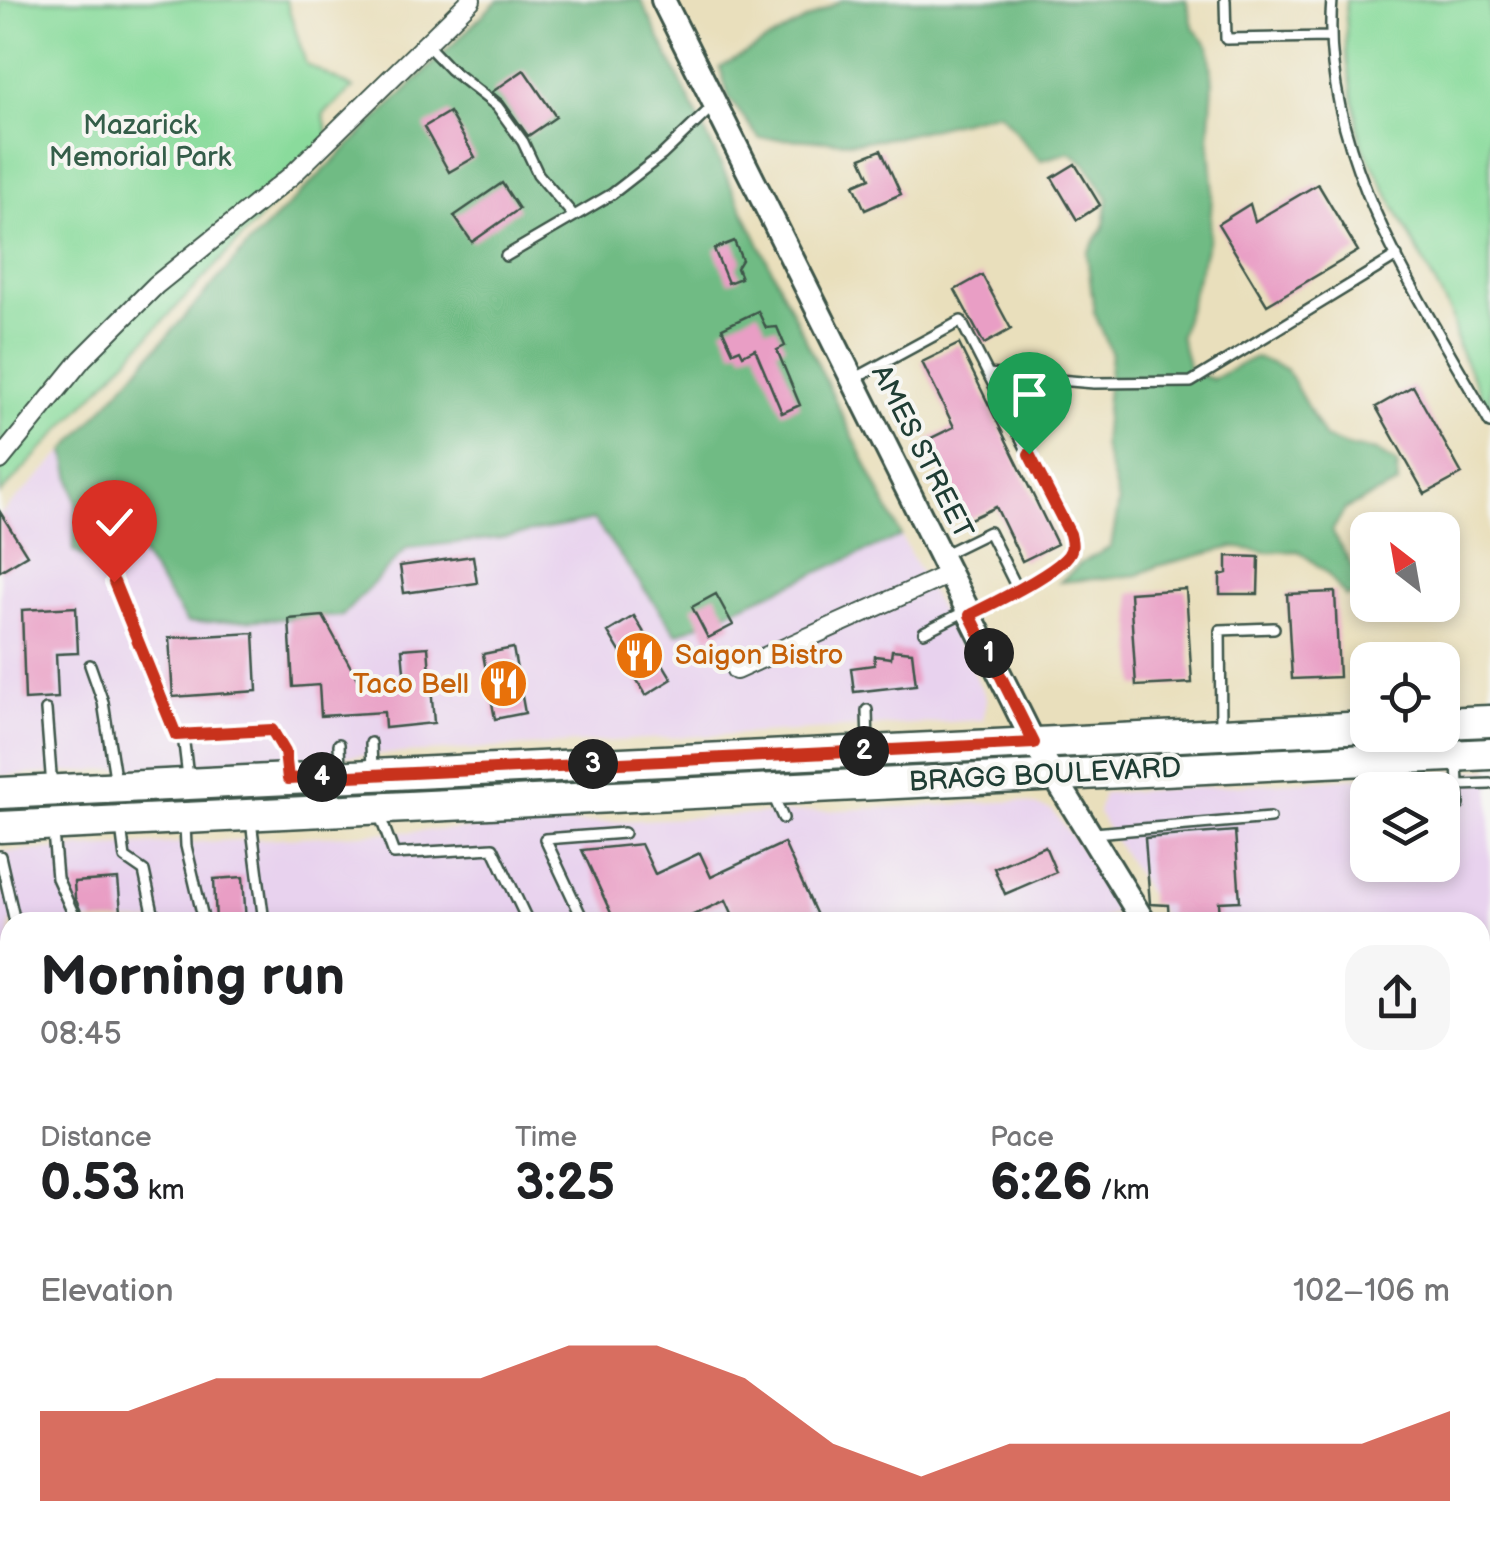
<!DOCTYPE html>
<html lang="en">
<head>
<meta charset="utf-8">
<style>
	:root { --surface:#fff; --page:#f6f6f6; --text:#202124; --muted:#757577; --accent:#c8321e }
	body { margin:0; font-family:"Balsamiq Sans",sans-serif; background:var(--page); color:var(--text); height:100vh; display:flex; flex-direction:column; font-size:38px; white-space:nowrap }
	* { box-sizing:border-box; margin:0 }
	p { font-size:32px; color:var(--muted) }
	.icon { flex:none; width:55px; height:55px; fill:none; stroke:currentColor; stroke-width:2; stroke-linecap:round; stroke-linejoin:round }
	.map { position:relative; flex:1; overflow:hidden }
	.side { position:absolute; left:0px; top:912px; width:1490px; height:642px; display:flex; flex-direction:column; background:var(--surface); border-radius:30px 30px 0 0; box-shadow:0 5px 15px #0003 }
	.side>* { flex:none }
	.needle { width:65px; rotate:329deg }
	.tools { position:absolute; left:1350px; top:512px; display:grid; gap:20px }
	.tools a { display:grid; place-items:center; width:110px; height:110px; border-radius:20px; background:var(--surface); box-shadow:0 5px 15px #0003; font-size:50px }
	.pin { position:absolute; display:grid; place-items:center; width:85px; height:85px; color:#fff; margin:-102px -42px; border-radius:50% 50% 50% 0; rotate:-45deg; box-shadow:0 0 10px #0007 }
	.pin .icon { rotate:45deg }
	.km { position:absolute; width:50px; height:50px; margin:-25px; border-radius:50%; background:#222; color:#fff; font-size:28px; line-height:50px; text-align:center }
	.round { display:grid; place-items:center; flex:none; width:105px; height:105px; border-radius:30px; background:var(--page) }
	.overview { display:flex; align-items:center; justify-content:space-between; height:170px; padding:0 40px }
	h1 { font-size:55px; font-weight:700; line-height:75px }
	.metrics { display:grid; grid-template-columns:repeat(3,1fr); gap:15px; height:170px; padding:10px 40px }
	.metrics div { display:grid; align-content:center }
	.metrics b { font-size:50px; font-weight:700 }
	.metrics small { font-size:28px; font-weight:400 }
	.metrics p { font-size:28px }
	.chart { height:280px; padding:20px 40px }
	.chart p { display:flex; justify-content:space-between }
	.chart svg { width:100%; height:180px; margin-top:10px; fill:var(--accent); opacity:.7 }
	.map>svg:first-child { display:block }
	.built { fill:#e8d2ee; fill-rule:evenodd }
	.green { fill:#8adb9c; stroke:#548c68; stroke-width:2.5 }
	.forest { fill:#6fbb84; stroke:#477c5c; stroke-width:2.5 }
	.building { fill:#e99ec5 }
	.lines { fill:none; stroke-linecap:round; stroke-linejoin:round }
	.service-casing { stroke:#3d5548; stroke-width:14 }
	.minor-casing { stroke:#3d5548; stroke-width:22 }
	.tertiary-casing { stroke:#3d5548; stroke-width:28 }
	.primary-casing { stroke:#3d5548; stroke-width:35 }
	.service { stroke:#fff; stroke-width:9 }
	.minor { stroke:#fff; stroke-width:18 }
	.tertiary { stroke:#fff; stroke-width:22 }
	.primary { stroke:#fff; stroke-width:30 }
	.route-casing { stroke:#fff; stroke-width:20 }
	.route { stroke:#c8321e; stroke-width:12 }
	.labels { text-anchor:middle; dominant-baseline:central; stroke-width:8; stroke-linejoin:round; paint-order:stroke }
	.park-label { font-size:28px; fill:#345d49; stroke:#f6f6f2 }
	.street-label { font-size:28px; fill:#1f3d34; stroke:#f6f6f2 }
	.food-label { font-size:28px; fill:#c56008; stroke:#f6f6f2; text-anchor:start }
</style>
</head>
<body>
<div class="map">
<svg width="1490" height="1554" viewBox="0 0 1490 1554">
	<rect width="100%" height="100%" fill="#f6f6f2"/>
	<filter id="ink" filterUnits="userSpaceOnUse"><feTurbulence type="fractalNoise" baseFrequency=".01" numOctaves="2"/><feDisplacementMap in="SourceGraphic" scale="20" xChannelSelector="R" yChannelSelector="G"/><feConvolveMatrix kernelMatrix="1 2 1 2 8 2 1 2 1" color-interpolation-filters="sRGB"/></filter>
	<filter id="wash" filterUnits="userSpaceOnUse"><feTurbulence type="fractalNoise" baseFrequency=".0048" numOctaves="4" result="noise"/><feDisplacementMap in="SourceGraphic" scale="40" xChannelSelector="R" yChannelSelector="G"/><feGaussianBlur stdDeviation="2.25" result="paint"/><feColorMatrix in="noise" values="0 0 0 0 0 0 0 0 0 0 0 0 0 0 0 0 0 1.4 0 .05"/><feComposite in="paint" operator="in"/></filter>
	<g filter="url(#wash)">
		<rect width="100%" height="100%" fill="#e9dfbc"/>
		<!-- built -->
		<path class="built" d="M65,451L134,544L376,582L407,548L501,538L594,520L677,634L901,536L987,699L983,720L0,776V515Z
			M1490,770V1439L1480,1423V922H1166L1098,813L1103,793ZM1368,790H1442V865H1368Z
			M1020,801L1052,810L1124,907L1096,922H10V1017L0,1018V852Z"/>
		<!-- green -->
		<path class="green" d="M0,0H286L306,64L353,88L323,115L331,143L0,494Z
			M1346,0H1490V414L1458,347L1451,314L1361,143L1346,54Z"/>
		<!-- forest -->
		<path class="forest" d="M498,0H641L901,536L677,634L594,520L501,538L407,548L342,616L187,623L135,544L93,562L73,550L77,507L65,451L251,242Z
			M842,0H1186L1194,29L1209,47L1213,84L1209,136L1213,183L1209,238L1180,336L1190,372L1213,379L1255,357L1286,369L1325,438L1349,447L1376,451L1397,464L1398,484L1345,509L1332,531L1365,590L1346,597L1326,572L1299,551L1267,552L1233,547L1157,566L1138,575L1060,582L1081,563L1111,547L1119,502L1103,445L1111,352L1094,312L1087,253L1104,227L1108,198L1086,164L1070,152L1041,160C1023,145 1015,127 998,112L897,137L855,142L759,138L729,98L720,67Z"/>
		<g id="blocks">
			<!-- building -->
			<path class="building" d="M524,70L556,117L528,136L503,101L492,92Z
				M449,112L475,157L449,172L424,127Z
				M881,150L901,194L865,210L854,185L870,178L861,158Z
				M1075,164L1100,205L1077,220L1052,178Z
				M502,183L519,209L472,242L454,216Z
				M1318,184L1358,251L1267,305L1218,224L1250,204L1255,221Z
				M734,241L742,260L737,268L741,278L728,283L714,249Z
				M982,275L1011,329L984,344L955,290Z
				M758,311L766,328L777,327L785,346L777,350L800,405L782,413L755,349L743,355L740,349L733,352L722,328Z
				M959,344L1057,544L1022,561L996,507L968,520L929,439L954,427L922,362Z
				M1413,386L1462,474L1425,494L1376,407Z
				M0,512L27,555L0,571Z
				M473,556L477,583L404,593L400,566Z
				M1227,556L1259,557L1258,594H1220V575L1227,573Z
				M1186,589L1192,683L1136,686L1130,593Z
				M1335,592L1339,677L1292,679L1287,594Z
				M716,594L733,625L708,638L692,607Z
				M76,607L78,653L56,654L58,698L25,700L22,610Z
				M323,616L361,686L405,682L402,649L428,647L434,723L385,728L384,712L321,716L319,685L293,687L289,619Z
				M634,616L672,679L646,695L608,632Z
				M254,633L257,691L173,697L169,638Z
				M513,648L525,713L495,719L483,654Z
				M892,650L912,652L916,685L854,692L851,668L874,665L875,656L891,658Z
				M1235,831L1240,901L1219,902L1220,919L1169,922L1168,905L1150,904L1145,838Z
				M784,843L820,922H736L726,900L678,922H615L582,850L641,844L655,874L700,853L711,877Z
				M1045,846L1056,872L1005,894L994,868Z
				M243,877L246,922H216L214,879Z
				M118,879L122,922H93L92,916H83L75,898L74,882Z"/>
		</g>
	</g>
	<g filter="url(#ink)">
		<use href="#blocks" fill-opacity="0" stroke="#3d5548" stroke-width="2.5"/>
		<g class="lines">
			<defs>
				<path id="service" d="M1225,0L1226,39L1329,37
					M1332,0C1319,153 1418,295 1490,423
					M426,44L450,69L497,106L523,142L538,174L574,216
					M506,256L612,194L662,155L713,106
					M988,374L1094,383L1191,382L1397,256
					M856,378L961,321L1070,534C1071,540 1073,544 1071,549C1065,572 994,602 972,614
					M942,555L989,532L1018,590
					M114,582L176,735L273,730L285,752L288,776
					M924,632L966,611
					M90,665L103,702L116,784
					M46,710L52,787
					M867,710L868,747
					M1221,727L1220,630L1274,628
					M183,735L188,777
					M371,743L372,770
					M339,744L340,771
					M1457,763L1459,805
					M1458,785L1490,784
					M772,793L783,818
					M380,816L394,854L493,848L528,922
					M251,821L264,922
					M185,825L186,846L204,922
					M121,827L125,858L144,871L155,922
					M53,832L57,878L77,922
					M1094,833L1270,818
					M0,856L15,922
					M584,922L545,839L624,833
					M0,992H10
					M880,1545L885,1554"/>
				<path id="minor" d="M0,460L82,359L156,285L291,176L471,0
					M736,670L949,574
					M0,1310L10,1305
					M0,1335L10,1355
					M107,1545L111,1554
					M481,1545L486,1554
					M1107,1545L1112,1554
					M1377,1545L1382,1554"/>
				<path id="tertiary" d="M663,0L1034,743L1144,922
					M1480,1458L1490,1473"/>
				<path id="primary" d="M1442,723L1490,721
					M0,793L1368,727
					M0,827L1490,754"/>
			</defs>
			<!-- service casing -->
			<use href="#service" class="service-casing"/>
			<!-- minor casing -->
			<use href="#minor" class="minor-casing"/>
			<!-- tertiary casing -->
			<use href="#tertiary" class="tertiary-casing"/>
			<!-- primary casing -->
			<use href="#primary" class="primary-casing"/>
			<!-- service -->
			<use href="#service" class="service"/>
			<!-- minor -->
			<use href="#minor" class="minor"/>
			<!-- tertiary -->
			<use href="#tertiary" class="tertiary"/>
			<!-- primary -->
			<use href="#primary" class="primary"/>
		</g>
	</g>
	<g class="lines" filter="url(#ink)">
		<defs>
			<path id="route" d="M114,582L176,735L272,730L285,752L288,779L1034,743L970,615C991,604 1065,570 1071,550C1073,544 1071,540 1070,534L1029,454"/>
		</defs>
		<!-- route casing -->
		<use href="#route" class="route-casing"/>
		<!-- route -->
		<use href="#route" class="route"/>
	</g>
	<!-- icons -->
	<defs>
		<symbol id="restaurant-disc" viewBox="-11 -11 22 22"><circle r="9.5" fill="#e8710a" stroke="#f6f6f2"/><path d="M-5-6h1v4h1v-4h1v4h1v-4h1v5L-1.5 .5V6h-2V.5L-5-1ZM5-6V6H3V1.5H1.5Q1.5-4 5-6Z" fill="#fff"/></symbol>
	</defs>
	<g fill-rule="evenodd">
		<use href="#restaurant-disc" x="612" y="628" width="55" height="55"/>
		<use href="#restaurant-disc" x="476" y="656" width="55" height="55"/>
	</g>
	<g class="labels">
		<!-- park labels -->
		<g class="park-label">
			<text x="140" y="125">Mazarick<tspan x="140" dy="32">Memorial Park</tspan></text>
		</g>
		<!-- street labels -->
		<g class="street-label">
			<text transform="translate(922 452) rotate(63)">AMES STREET</text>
			<text transform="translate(1045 775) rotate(-3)">BRAGG BOULEVARD</text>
		</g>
		<!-- food labels -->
		<g class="food-label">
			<text x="675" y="655">Saigon Bistro</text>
			<text x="469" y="684" text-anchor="end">Taco Bell</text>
		</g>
	</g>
</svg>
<div class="tools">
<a><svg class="needle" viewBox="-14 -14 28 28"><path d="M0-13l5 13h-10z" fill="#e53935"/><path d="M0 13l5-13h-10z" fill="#757577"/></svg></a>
<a><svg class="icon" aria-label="locate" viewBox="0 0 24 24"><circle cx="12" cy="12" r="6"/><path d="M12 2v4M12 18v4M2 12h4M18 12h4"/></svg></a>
<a><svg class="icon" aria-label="layers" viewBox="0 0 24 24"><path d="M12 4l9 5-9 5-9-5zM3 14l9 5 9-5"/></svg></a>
</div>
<div class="pin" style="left:1029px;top:454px;background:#1e9e55"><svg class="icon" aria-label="arrive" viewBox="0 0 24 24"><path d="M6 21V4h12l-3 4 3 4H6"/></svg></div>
<div class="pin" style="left:114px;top:582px;background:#d93025"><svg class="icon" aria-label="check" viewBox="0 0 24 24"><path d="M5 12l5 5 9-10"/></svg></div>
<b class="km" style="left:989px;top:653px">1</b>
<b class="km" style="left:864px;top:751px">2</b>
<b class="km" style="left:593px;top:764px">3</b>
<b class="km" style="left:322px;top:777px">4</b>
<section class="side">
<div class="overview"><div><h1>Morning run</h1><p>08:45</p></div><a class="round"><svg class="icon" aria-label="share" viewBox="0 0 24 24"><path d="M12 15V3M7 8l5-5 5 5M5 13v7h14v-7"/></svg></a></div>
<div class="metrics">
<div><p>Distance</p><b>0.53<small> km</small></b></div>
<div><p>Time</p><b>3:25</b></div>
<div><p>Pace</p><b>6:26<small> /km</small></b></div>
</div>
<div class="chart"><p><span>Elevation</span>102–106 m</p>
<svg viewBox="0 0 160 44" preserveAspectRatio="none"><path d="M0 44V22L10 22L20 14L30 14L40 14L50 14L60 6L70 6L80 14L90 30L100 38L110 30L120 30L130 30L140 30L150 30L160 22V44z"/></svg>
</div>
</section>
</div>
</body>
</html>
